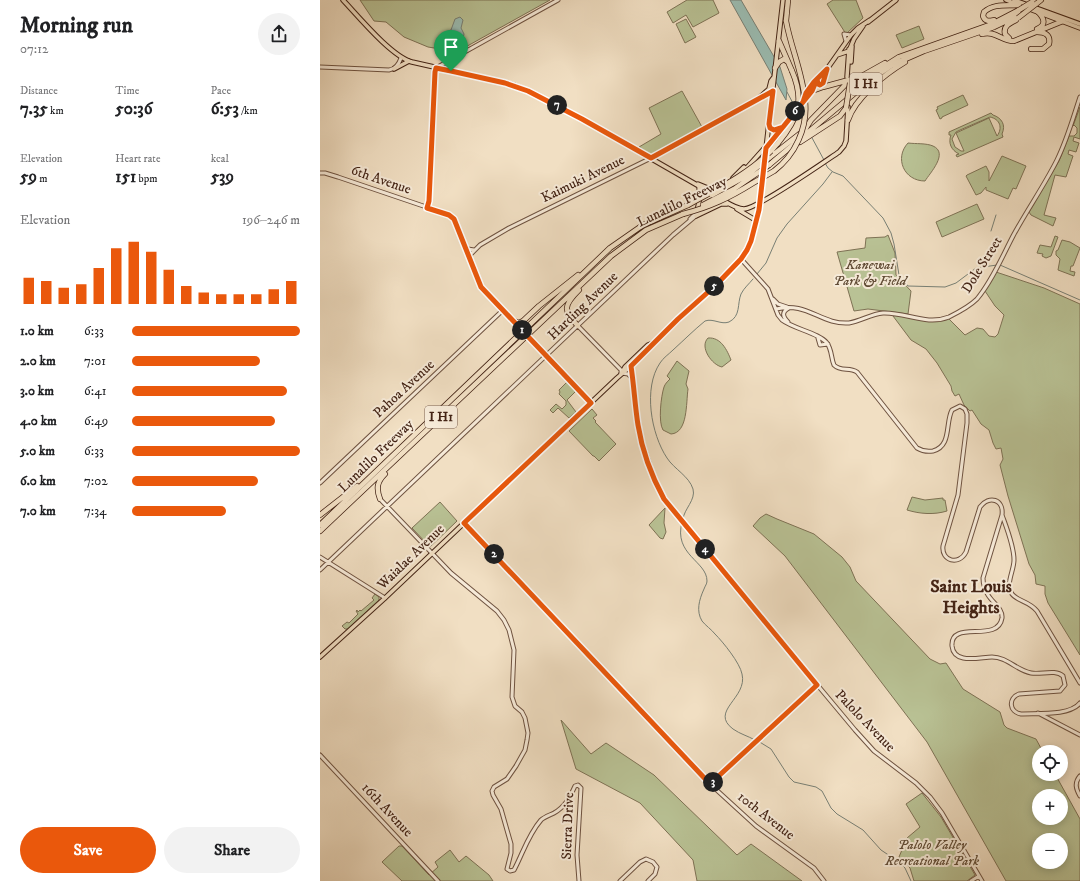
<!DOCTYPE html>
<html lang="en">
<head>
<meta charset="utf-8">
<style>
	:root { --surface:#fff; --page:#f2f2f2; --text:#202124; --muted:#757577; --accent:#ea580c }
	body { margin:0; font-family:"IM FELL DW Pica",serif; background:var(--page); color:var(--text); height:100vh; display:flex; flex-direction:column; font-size:15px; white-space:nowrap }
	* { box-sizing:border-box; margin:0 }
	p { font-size:13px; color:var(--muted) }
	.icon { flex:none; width:22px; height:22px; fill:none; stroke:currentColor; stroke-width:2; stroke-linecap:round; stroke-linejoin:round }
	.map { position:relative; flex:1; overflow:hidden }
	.side { display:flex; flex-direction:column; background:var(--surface); width:320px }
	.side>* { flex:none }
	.fabs { position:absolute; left:712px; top:745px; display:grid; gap:8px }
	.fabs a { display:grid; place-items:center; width:36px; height:36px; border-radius:50%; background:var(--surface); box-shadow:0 2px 10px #0003; font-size:20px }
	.pin { position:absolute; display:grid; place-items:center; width:34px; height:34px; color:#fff; margin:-41px -17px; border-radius:50% 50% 50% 0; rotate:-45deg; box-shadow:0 0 4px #0007 }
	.pin .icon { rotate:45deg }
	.km { position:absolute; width:20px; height:20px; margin:-10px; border-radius:50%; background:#222; color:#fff; font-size:11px; line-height:20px; text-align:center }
	.round { display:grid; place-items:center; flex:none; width:42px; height:42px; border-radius:21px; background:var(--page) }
	.headline { display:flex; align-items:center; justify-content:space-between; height:68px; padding:0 20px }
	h1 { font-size:22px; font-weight:800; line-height:30px }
	.stats { display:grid; grid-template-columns:repeat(3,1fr); gap:6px; height:68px; padding:4px 20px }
	.stats div { display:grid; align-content:center }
	.stats b { font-size:17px; font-weight:800 }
	.stats small { font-size:11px; font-weight:400 }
	.stats p { font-size:11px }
	.chart { height:112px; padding:8px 20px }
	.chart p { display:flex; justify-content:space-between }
	.chart svg { width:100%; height:72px; margin-top:4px; stroke:var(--accent); stroke-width:6 }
	.button { display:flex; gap:8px; margin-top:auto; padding:8px 20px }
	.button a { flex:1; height:46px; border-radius:24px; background:var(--accent); color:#fff; font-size:16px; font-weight:800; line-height:46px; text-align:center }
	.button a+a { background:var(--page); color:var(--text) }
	ul { padding:0 20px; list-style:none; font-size:13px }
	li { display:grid; grid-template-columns:64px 48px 1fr; align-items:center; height:30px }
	li i { height:10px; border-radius:5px; background:var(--accent) }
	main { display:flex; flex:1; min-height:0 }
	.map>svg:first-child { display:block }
	.green { fill:#b9c295; stroke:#7e7255; fill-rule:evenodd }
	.water { fill:#9bbdb3; stroke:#787f74 }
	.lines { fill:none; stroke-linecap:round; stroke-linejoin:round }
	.stream { stroke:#787f74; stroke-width:1 }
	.minor-casing { stroke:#6e5240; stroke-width:5 }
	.major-casing { stroke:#432315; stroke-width:5.5 }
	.highway-casing { stroke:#432315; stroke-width:6 }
	.minor { stroke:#f6ead8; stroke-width:3 }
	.major { stroke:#f1dfc3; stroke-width:3.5 }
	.highway { stroke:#f1dfc3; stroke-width:4.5 }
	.minor-bridge-casing { stroke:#6e5240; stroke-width:5; stroke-linecap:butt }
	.highway-bridge-casing { stroke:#432315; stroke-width:6; stroke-linecap:butt }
	.minor-bridge { stroke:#f6ead8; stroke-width:3 }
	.highway-bridge { stroke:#f1dfc3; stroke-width:4.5 }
	.route-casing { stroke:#fff; stroke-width:8 }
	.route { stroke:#ea580c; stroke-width:5 }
	.labels { text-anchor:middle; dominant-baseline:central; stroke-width:4; stroke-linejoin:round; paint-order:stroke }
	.shield { fill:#f6ead8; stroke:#795f50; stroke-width:1 }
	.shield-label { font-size:13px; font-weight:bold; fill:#432315 }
	.street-label { font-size:14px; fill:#432315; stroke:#f6ead8 }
	.park-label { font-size:14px; font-style:italic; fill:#604b35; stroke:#f6ead8 }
	.district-label { font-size:18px; font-weight:bold; fill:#432315; stroke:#f6ead8 }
</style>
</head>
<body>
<main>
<section class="side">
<div class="headline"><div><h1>Morning run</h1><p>07:12</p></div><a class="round"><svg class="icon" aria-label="share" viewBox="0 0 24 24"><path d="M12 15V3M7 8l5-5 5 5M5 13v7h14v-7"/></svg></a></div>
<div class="stats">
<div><p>Distance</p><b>7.35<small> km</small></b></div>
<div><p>Time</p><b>50:36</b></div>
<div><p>Pace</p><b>6:53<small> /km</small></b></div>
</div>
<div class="stats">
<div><p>Elevation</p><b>59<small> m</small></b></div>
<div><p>Heart rate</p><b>151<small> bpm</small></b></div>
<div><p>kcal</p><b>539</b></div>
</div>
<div class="chart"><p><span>Elevation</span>196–246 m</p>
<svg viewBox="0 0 160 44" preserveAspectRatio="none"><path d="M5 44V28M15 44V30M25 44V34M35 44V32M45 44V22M55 44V10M65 44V6M75 44V12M85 44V23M95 44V33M105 44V37M115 44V38M125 44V38M135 44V38M145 44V35M155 44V30"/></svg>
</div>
<ul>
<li><b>1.0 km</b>6:33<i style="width:100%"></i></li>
<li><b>2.0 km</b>7:01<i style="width:76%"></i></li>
<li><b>3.0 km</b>6:41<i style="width:92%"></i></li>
<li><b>4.0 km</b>6:49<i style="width:85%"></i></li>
<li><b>5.0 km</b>6:33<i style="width:100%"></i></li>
<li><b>6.0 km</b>7:02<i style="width:75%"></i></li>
<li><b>7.0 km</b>7:34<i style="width:56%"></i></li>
</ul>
<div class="button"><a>Save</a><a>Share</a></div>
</section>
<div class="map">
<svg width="760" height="881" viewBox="0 0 760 881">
	<rect width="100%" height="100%" fill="#f1dfc3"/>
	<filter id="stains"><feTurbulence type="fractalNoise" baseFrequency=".005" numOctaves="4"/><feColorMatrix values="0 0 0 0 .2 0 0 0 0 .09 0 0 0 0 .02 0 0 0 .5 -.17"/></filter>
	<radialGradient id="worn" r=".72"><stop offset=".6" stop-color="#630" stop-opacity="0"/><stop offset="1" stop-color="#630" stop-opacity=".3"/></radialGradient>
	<!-- green -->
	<path class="green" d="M40,0H230L133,54L120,49L108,47L84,37L66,22L54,21Z
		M367,0H393L399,13L373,27L366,15L353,23L347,12Z
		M513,0H536L543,18L526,34L507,4Z
		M366,19L376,37L365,43L356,24Z
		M599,26L604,39L582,48L576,35Z
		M362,91L382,127L331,155L319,147L341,134L329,108Z
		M643,95L648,105L622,117V118L620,119L616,110L618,109L617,107Z
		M760,107V139L754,137L753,141L759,143L756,152L749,150L748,154L753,156L746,177L735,175L724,215L736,218L733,226L711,215L709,212L739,161L749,136H754L757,133V128L754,125L753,126Z
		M671,113L673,115C682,118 686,125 682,134L683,137L637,157L636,155L639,154C631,150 628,143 631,135H629V132ZM670,117C680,119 683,128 677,136L669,118L636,133L644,151H641L635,147L632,139L636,132L640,130Z
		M588,143C596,144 606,143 613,146C629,153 610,173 605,181C584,181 574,158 588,143Z
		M682,156L706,166L696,189L693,188L688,199L666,190V187L661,193L656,195L646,176L647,175L666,166L669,172V181Z
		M657,204L664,219L622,237L616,222Z
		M568,235L575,253L576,275L591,291L588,314L548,309L534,311L517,252L545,248L546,238L565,237Z
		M735,236L738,237L731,256L726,258L722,256L723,254L717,253L720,245L731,247Z
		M742,240L750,242L760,248L753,266H751L750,271L755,272L754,276L738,270L740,259L736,255V251L738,250Z
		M676,272L724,288L760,304V655L728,603L725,594V586L716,584L715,575L709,564L688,496L680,465L683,459L681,448L676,449L673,443L669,430L661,424L652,410L650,411L644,405L639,394L635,396L632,391L631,386L617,363L606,349L591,340L573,316L578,315L613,320L627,317L645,335L657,328L663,329L669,336L675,337L678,334L684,315L675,306L665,291Z
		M388,338C401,337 407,350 411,360L402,367C392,365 379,347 388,338Z
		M357,361L369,371L366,384L368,389C366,403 368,433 351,434L343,430C338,422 341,396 344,387C345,384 347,382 350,379L347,376Z
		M247,382L256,391L247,400L256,412L249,418L238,408L233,413L230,410L236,404L242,409L246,405V401L239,394L240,392L239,390Z
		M272,409L277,415L273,418L276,421L275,422L296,444L279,461L274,456H273L249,431Z
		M592,497L605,500L623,498V500H625L627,511C614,515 600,514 587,510Z
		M120,502L137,521L110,547L92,528Z
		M345,508L344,523L346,532L343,539L340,538L329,525Z
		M446,514L457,519L494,534L522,557L530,567L536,581L610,659L620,664L626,663L643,689L680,712L684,725L687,728L716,739L723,752H719V774H735L760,819V881H686L607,742L465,556L433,526L440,518ZM719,796H741V818H719ZM719,840H741V862H719Z
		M55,594L59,597V600L28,629H25L22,626L27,622L29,623L38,614L36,611L37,610L38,612L40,610L41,611L54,600L52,598Z
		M241,720L271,754L286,743L334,775L417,855L431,844L482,881H377L373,860L320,803L256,769Z
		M602,793L621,817L655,875L647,881H594L590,868L579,857L587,838L600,827L586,804Z
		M79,846H82L109,875L118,867L115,862L130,850L139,862L146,856L169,875L173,881H82L62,862Z"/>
	<!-- water -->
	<path class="water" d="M410,0H421L460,67L467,89L466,100Z
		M140,17L143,20L141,28L144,34L143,38L135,42L124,39L122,37V34L131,30L135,19Z"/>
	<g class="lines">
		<!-- stream -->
		<path class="stream" d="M467,92L475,107
			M479,113L483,121
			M491,136L504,160
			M505,163L508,168L513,172L523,176L563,218L571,233L574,244L579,275L588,286L625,287L636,283L656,268L677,265
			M671,231L676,215
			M680,265L760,300
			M437,274L446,263L457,238L467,224L503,184L512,172
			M363,519C364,509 376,500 373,489C369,476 354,469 347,458C331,434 323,388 340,363C343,358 349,354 353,350C364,340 374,330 385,321C393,318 401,325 409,322C421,316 417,304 421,294C424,288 429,284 433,279
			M362,522C353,555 387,561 387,581C387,584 385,586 384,589C379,600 376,611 382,621C386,626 391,629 395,634C403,642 420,663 422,674C428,698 389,711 413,729C420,734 428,736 435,740
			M438,741L451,749L469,777L474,782L496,787L502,791L511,808L517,814L543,830L561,850L579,862L585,868L591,881"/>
		<defs>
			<path id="minor" d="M526,41L524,34L531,35
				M0,67L69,70C76,69 79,64 81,58
				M0,173H5L18,177L121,212L129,215L136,222L146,251L161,287L201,329
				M107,208L109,201L114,81L116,68L238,0
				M370,219L379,210
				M148,249L154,250
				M149,256L160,245L189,228L327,160L453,91
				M421,259L448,289L458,315L462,320C474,329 499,333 507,343C512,350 511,358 514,365C521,372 529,367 537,372L597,448C602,451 607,452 613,451C632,446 625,423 632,410L640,406L645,409L647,414V423L638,495L623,546C621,561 639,566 646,552L660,507C669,495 684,499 682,515L663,578C663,584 665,590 668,595C673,603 683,609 682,618C678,644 630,619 632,646C634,665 660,657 672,657C687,657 696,670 711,673C721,675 735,669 743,676L745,685L740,691L699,694C688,698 689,712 701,714C717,713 750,716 760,703
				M453,299L458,304L467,307
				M456,309C487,301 501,325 529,323C541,321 551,314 563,313C586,312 606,326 629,317C639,312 649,307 657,299C672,281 682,257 693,236C707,210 724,186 737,160C747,140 753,118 760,97
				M468,322C463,317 461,312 469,308
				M258,326L301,370V373
				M210,338L271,403
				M498,338L500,345L508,344
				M311,366L318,425L322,441L334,478L344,499L409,579L535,730L554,751L596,783L610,797L622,813L662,881
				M302,373L308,374L312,378
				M0,483L183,310
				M60,499L131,573L177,611L184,620L189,630L194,650L192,697L195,706L202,712L205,718L208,733L207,740L205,750L196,766L187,779L174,787L172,791L173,795L181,809L191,844V853L187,869L190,871L194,870C203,853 208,835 221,820C224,817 230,815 234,813C245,807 250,797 255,786L258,785L261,788L257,855L259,881
				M682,515C687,529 694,546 694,560C694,571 685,584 692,594C697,601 709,601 717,611L760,683
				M144,523L390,784L436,826L494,868L504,881
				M0,557L65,598
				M0,570L353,235L385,208
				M718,713L760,735
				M0,755L118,881
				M760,776C754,783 756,789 760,796
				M390,784L497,685
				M300,881L320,862L326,859L333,862L337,867L335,874L328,881
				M651,881L659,876"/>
			<path id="major" d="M23,0C39,17 71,56 92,62L194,85L211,92L264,120L391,193
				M686,0L696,4
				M694,0L760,24
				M707,8L760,28
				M548,22L576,0
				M529,51L534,39L543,26
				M517,55L529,51
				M129,60L127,67L130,70
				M531,62L532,46
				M74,69L89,61
				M527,77L529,49
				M497,80L498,84L503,83L507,69
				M439,98L449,89L451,81L454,77
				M485,99L492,91L496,81
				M449,125L451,128L454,130L462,127
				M424,171L459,132L483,102L486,93L507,69L531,35L538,28L550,20
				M413,178L424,167
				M378,184L395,191L397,197
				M401,199C408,203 416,209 424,209C437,209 504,162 519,152L524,146L526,141L528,107
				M417,209L437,221
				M377,211L380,197L379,187
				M376,216L401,204H407
				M301,374L305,367L328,345L333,343
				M0,657L65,598L297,378L311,366L421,259L431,241L439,210L463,0"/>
			<path id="highway" d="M716,4L721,0
				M674,20C669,21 665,22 663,16L664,12C674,3 687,6 699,5
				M466,21L468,0
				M717,29C726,25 725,19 718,12
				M662,34C675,30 683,42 694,41L743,21
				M689,38L685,34C683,26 690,23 696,20
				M459,41L472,71
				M711,49H723L729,44C731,35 725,32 717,32
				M455,68L459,62L464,59L468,62
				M545,80L557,71L579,57L672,24L699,10
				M492,91L503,87L540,77L565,63
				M528,120C535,98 565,74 585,62
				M484,131L491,120L527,83
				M480,142L520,116L526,108
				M451,151L458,143
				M449,158L482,132
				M449,165L548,82L572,65L604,51L674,27L701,14
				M194,321L199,323L203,321
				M258,326C243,310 243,306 259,290
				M201,329L202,322L219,306L258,275
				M60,499C56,488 57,482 65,474
				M0,515L37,486
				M0,525L290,248L323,225L368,205
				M0,531L291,256L326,230L363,214"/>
		</defs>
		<!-- minor casing -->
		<use href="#minor" class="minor-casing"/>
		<!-- major casing -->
		<use href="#major" class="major-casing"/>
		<!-- highway casing -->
		<use href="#highway" class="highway-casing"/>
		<!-- minor -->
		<use href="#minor" class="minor"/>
		<!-- major -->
		<use href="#major" class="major"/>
		<!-- highway -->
		<use href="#highway" class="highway"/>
		<defs>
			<path id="minor-bridge" d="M201,329L210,338"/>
			<path id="highway-bridge" d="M699,10L712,2
				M698,18L716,4
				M526,108L530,83
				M458,143C478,119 485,101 472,71
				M392,195L426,176L449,158
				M368,205C397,189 427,175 451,151
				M383,205L414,189L449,165
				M363,214C390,207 409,198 433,183C440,179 447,175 454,171C475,155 488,128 485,101C483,74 471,48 466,21"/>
		</defs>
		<!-- minor-bridge casing -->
		<use href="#minor-bridge" class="minor-bridge-casing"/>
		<!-- highway-bridge casing -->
		<use href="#highway-bridge" class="highway-bridge-casing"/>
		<!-- minor-bridge -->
		<use href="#minor-bridge" class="minor-bridge"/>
		<!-- highway-bridge -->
		<use href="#highway-bridge" class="highway-bridge"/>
	</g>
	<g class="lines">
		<defs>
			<path id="route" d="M131,71L116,68L115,72L109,201L107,208L129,215L134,219L161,287L271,403L144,523L390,784L497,685L344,499C332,477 322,450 318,425C315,406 314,386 311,366L358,319L396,285L421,259L427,250L431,241L439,210L446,148L492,91L497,79L498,84L500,85L503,83L507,69L494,82L486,93L483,102L463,127L454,130L450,128L449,124L453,91L331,158L262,119L208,91L185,83L131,71"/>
		</defs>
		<!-- route casing -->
		<use href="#route" class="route-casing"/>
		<!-- route -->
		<use href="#route" class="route"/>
	</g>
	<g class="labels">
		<!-- shield labels -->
		<g class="shield">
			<rect x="530" y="73" width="32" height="22" rx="3"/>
			<rect x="105" y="406" width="32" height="22" rx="3"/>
		</g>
		<g class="shield-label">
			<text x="546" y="84">I H1</text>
			<text x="121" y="417">I H1</text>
		</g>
		<!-- street labels -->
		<g class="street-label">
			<text transform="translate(263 179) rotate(-26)">Kaimuki Avenue</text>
			<text transform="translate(61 180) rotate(19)">6th Avenue</text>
			<text transform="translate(362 202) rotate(-26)">Lunalilo Freeway</text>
			<text transform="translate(662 265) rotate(-58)">Dole Street</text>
			<text transform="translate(263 306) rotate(-44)">Harding Avenue</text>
			<text transform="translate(84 389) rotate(-43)">Pahoa Avenue</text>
			<text transform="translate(56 456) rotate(-44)">Lunalilo Freeway</text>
			<text transform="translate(91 557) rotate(-44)">Waialae Avenue</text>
			<text transform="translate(545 721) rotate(46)">Palolo Avenue</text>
			<text transform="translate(67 810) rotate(47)">16th Avenue</text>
			<text transform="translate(446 816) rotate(38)">10th Avenue</text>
			<text transform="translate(248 826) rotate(-88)">Sierra Drive</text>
		</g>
		<!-- park labels -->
		<g class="park-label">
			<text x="550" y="265">Kanewai<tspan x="550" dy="16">Park &amp; Field</tspan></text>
			<text x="612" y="845">Palolo Valley<tspan x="612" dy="16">Recreational Park</tspan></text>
		</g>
		<!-- district labels -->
		<g class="district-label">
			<text x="651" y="587">Saint Louis<tspan x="651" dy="21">Heights</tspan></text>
		</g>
	</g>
	<rect width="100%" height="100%" filter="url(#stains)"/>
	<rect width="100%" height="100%" fill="url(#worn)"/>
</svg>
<div class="fabs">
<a><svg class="icon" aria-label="locate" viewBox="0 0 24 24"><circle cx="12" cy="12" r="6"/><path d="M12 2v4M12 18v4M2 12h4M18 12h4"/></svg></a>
<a>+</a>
<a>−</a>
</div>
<div class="pin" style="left:131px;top:71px;background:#1e9e55"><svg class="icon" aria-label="arrive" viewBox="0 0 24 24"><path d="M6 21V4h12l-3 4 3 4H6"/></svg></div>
<b class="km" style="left:202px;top:330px">1</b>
<b class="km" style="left:174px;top:554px">2</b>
<b class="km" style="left:393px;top:782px">3</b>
<b class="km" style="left:385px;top:549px">4</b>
<b class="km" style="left:394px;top:286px">5</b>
<b class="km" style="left:475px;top:111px">6</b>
<b class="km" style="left:237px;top:105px">7</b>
</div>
</main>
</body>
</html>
